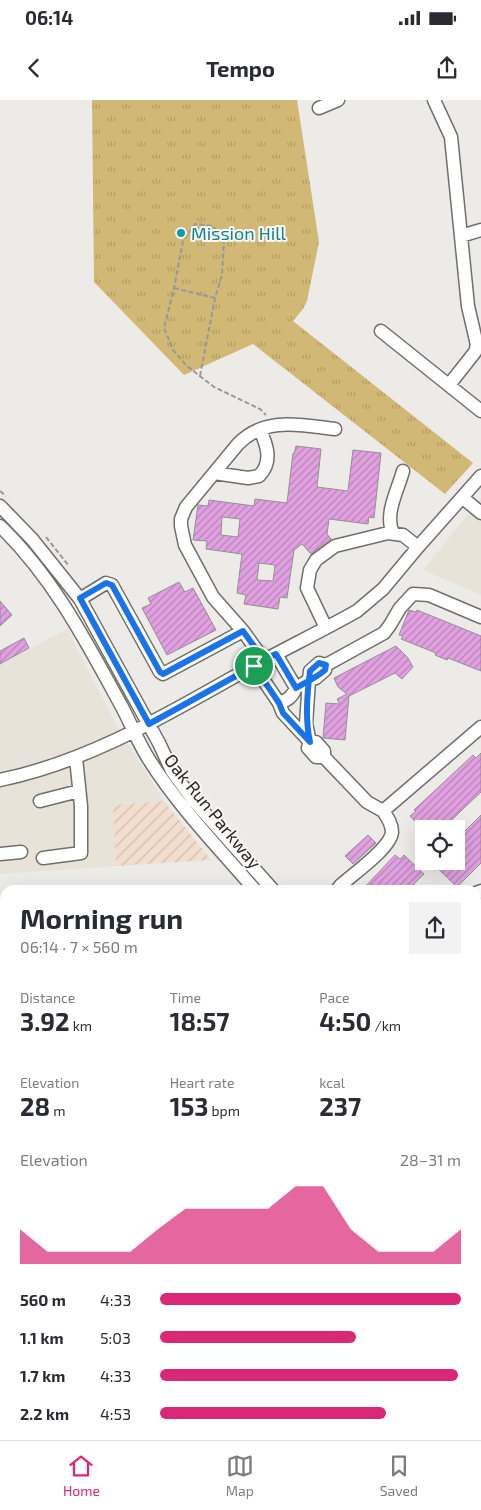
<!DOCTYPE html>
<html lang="en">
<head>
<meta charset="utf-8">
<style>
	:root { --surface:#fff; --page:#f2f2f3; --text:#2b2b33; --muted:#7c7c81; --line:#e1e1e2; --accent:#db2777 }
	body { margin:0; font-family:"Exo 2",sans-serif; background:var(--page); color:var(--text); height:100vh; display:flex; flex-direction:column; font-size:19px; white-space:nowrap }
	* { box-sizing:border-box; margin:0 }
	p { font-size:16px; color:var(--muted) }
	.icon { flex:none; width:28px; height:28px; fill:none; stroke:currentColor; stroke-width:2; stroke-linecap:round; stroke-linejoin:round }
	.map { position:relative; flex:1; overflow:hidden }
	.sheet { position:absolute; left:0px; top:785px; width:481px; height:555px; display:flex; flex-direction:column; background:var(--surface); border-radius:15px 15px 0 0; box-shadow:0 5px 20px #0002 }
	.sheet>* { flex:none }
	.controls { position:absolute; left:415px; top:720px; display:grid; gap:10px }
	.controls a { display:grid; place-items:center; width:50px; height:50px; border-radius:0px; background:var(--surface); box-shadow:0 5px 20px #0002; font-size:25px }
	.pin { position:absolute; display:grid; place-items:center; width:42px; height:42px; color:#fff; margin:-21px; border:2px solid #fff; border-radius:50%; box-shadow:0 1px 5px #0007 }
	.round { display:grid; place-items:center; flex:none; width:52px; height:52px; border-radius:0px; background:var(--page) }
	.head { display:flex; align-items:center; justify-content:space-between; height:85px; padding:0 20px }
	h1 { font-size:28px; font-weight:700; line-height:38px }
	.stats { display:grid; grid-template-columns:repeat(3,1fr); gap:8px; height:85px; padding:5px 20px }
	.stats div { display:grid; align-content:center }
	.stats b { font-size:25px; font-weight:700 }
	.stats small { font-size:14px; font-weight:400 }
	.stats p { font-size:14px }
	.chart { height:140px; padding:10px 20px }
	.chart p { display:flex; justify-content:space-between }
	.chart svg { width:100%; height:90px; margin-top:5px; fill:var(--accent); opacity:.7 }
	ul { padding:0 20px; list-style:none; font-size:16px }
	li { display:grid; grid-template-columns:80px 60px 1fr; align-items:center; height:38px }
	li i { height:12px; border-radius:6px; background:var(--accent) }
	.status { display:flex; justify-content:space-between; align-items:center; height:35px; padding:0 25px; background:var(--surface); direction:ltr }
	.status svg { height:14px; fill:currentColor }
	header { display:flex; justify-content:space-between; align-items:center; height:65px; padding:0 20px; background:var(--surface); font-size:22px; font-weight:700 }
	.tab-bar { display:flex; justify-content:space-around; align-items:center; height:70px; border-top:1px solid var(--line); background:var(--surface); font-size:14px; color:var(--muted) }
	.tab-bar a { display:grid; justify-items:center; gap:2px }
	.tab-bar .on { color:var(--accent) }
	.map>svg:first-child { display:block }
	.built { fill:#e7e3d8 }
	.industrial { fill:url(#industrial-furrows) }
	.education { fill:#ebdcee }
	.park { fill:url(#park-tufts) }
	.building { fill:url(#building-hatch); stroke:#939093; fill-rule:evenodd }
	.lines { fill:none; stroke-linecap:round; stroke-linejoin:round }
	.minor-casing { stroke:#706f6c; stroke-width:15 }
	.major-casing { stroke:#c7c7c7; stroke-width:18 }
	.path { stroke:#999896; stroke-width:2; stroke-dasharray:5 2.5; stroke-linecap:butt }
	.minor { stroke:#fff; stroke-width:12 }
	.major { stroke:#e1aab3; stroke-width:15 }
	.route-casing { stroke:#fff; stroke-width:10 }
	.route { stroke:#1a73e8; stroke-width:6 }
	.culture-dot { fill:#0f9aa8; stroke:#faf9f5; stroke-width:2 }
	.labels { text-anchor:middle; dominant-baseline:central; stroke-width:4; stroke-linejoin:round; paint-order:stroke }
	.culture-label { font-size:18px; fill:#0d838f; stroke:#faf9f5; text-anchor:start }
	.street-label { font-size:18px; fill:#292928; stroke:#faf9f5 }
</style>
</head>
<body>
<div class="status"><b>06:14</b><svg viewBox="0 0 49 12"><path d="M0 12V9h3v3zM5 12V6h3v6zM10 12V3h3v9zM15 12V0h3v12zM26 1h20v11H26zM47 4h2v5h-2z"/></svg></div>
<header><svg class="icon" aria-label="back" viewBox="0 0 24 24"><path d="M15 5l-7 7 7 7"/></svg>Tempo<svg class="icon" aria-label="share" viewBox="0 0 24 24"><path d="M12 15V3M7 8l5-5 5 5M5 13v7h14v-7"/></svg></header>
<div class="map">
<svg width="481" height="1340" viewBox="0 0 481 1340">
	<defs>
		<pattern id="industrial-furrows" width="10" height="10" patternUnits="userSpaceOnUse" patternTransform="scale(1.25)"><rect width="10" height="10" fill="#f2ddcf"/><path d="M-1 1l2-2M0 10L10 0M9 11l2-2" fill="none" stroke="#d0beb2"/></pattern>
		<pattern id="park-tufts" width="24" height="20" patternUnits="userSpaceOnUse" patternTransform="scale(1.25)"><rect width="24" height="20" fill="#d1b875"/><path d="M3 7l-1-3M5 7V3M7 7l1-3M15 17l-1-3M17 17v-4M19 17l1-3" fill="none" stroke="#b39e65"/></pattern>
		<pattern id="building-hatch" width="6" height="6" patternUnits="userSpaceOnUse" patternTransform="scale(1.25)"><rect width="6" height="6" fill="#e1a1e1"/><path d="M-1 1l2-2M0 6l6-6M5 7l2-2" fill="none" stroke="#b683b6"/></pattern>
	</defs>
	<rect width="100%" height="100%" fill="#edebe8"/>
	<!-- built -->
	<path class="built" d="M481,398V495L423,470Z
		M67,529L116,624L164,701L113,705L116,766L0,774V565Z"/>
	<!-- industrial -->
	<path class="industrial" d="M164,701L211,760L116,766L113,705Z"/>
	<!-- education -->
	<path class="education" d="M259,1335H420L422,1340H256Z"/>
	<!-- park -->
	<path class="park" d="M92,0H297L319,142L307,201L303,209L293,221L473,363L445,394L253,244L184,275L94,182Z"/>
	<!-- building -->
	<path class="building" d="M296,346L321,349L317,387L348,391L353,350L381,353L374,418L369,417L368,424L329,419L327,434L331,439L311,454L302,444L294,450L287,498L280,497L278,509L244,504L246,495L237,493L242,454L206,449L207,441L193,440L198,405L208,406L209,400L254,406L255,399L287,403L293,353L294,354ZM222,417L240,419L238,437L221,435ZM259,463L275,465L273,481L257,480Z
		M179,482L185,492L193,488L216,530L167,555L142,508L151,504L148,498Z
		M0,501L12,515L0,526Z
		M409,510L416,512L417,510L481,536V571L448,558L447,560L435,555L436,553L401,539L403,536L399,535Z
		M24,538L29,548L0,564V551Z
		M396,546L408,558L413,567L402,579L395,573L349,596L345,640L323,638L326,603L340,604L337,599L347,594L338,587L334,578Z
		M481,653V692L442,729H422L410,716L416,711L414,710L473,655L476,658Z
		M481,715V763L457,787L430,761H456V740Z
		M368,735L376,743L353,764L345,756Z
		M395,755L400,759L404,755L424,774L408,790H362Z"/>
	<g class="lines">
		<defs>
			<path id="minor" d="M434,0L451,37L468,206L477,245L475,252L449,285
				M319,8L338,0
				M461,136L481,130
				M381,231L481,311
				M214,373L248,378L259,376C273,362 267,345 260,330
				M463,398L481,413
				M0,406L32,439L80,499L159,643L172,671L193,700L273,790
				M0,426C53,477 87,543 122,607C131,624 138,642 148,658C178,706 218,747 255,790
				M393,433C384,414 398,390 403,371
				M80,499L106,483L112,485L160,572L163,574L243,531
				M326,528L307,488L310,470L316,460L335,446L388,433L403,435L418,447
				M264,560L243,531L213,497L185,445L181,426V419L186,407L238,344C265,316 301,325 335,329
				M319,563L326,565L325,570L316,578L309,580L310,571Z
				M326,565L384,533L390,525L400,508L413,494L429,495L481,517
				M254,566L279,603C288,600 292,597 296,588L276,554
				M279,603L283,613L310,642L306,624L309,580L296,588
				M324,657H316L308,648L310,642H316L324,651V657L367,702L383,711L481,627
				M0,680C87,662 163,617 239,574C278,552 318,533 357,511L383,489L418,447L481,376
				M40,701L79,691
				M0,754L21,752
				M43,758L81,753V706L76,658
				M337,790L341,785C353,774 391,748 392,732C392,723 387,717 383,711
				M476,793L481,791
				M476,824L481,823
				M476,855L481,856
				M476,906L481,911
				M476,946L481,944
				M0,1155L5,1158
				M476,1250L481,1248
				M420,1335L422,1340"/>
			<path id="major" d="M476,1006L481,1003
				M476,1025H481
				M476,1058L481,1054
				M169,1340L171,1335
				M218,1340L221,1335"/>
		</defs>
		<!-- minor casing -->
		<use href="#minor" class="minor-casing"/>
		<!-- major casing -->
		<use href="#major" class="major-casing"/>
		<!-- path -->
		<path class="path" d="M174,188L215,198
			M200,276L215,198L222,175L224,140L213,126L195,124L183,141L174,188L164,228L173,250L187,266L214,287L260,309L266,315
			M0,391L6,396
			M46,437L69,466"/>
		<!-- minor -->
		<use href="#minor" class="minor"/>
		<!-- major -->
		<use href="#major" class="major"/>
	</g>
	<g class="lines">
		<defs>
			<path id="route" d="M254,566L149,624L80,498L106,483L112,485L160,572L163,574L243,531L264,560L276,554L296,588C306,582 316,578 325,570L326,565L319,563L310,571C307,595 305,619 310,642L283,613L279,603L254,566"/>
		</defs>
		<!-- route casing -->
		<use href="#route" class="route-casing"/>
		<!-- route -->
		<use href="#route" class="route"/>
	</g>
	<!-- markers -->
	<circle class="culture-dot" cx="181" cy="133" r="5"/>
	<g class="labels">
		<!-- culture labels -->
		<g class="culture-label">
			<text x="191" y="133">Mission Hill</text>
		</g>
		<!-- street labels -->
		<g class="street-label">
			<text transform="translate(213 711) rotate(51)">Oak Run Parkway</text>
		</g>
	</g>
</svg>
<div class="controls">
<a><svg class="icon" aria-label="locate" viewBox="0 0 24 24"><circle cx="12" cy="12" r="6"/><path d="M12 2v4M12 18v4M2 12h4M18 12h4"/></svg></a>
</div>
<div class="pin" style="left:254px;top:566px;background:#1e9e55"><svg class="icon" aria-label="arrive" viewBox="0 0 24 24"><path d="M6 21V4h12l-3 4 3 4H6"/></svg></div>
<section class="sheet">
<div class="head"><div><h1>Morning run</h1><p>06:14 · 7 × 560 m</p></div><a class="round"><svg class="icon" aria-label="share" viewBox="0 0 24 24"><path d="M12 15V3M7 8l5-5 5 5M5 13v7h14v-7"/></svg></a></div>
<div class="stats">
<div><p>Distance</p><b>3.92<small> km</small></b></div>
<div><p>Time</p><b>18:57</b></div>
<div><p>Pace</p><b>4:50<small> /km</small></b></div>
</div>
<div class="stats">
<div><p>Elevation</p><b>28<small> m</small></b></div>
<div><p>Heart rate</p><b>153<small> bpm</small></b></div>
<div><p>kcal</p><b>237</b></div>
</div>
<div class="chart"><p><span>Elevation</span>28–31 m</p>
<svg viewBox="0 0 160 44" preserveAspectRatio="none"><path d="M0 44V27L10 38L20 38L30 38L40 38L50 27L60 17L70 17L80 17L90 17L100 6L110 6L120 27L130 38L140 38L150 38L160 27V44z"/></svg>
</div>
<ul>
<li><b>560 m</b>4:33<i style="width:100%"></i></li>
<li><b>1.1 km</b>5:03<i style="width:65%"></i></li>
<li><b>1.7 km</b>4:33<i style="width:99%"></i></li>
<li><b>2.2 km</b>4:53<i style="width:75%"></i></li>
</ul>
</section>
</div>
<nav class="tab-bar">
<a class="on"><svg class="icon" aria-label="home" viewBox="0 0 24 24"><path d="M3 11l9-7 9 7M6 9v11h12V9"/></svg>Home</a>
<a><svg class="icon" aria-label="map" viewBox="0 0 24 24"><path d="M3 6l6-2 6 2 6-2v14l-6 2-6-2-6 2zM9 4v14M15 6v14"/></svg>Map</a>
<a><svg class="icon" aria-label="saved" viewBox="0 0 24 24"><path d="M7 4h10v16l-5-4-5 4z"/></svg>Saved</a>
</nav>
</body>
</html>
